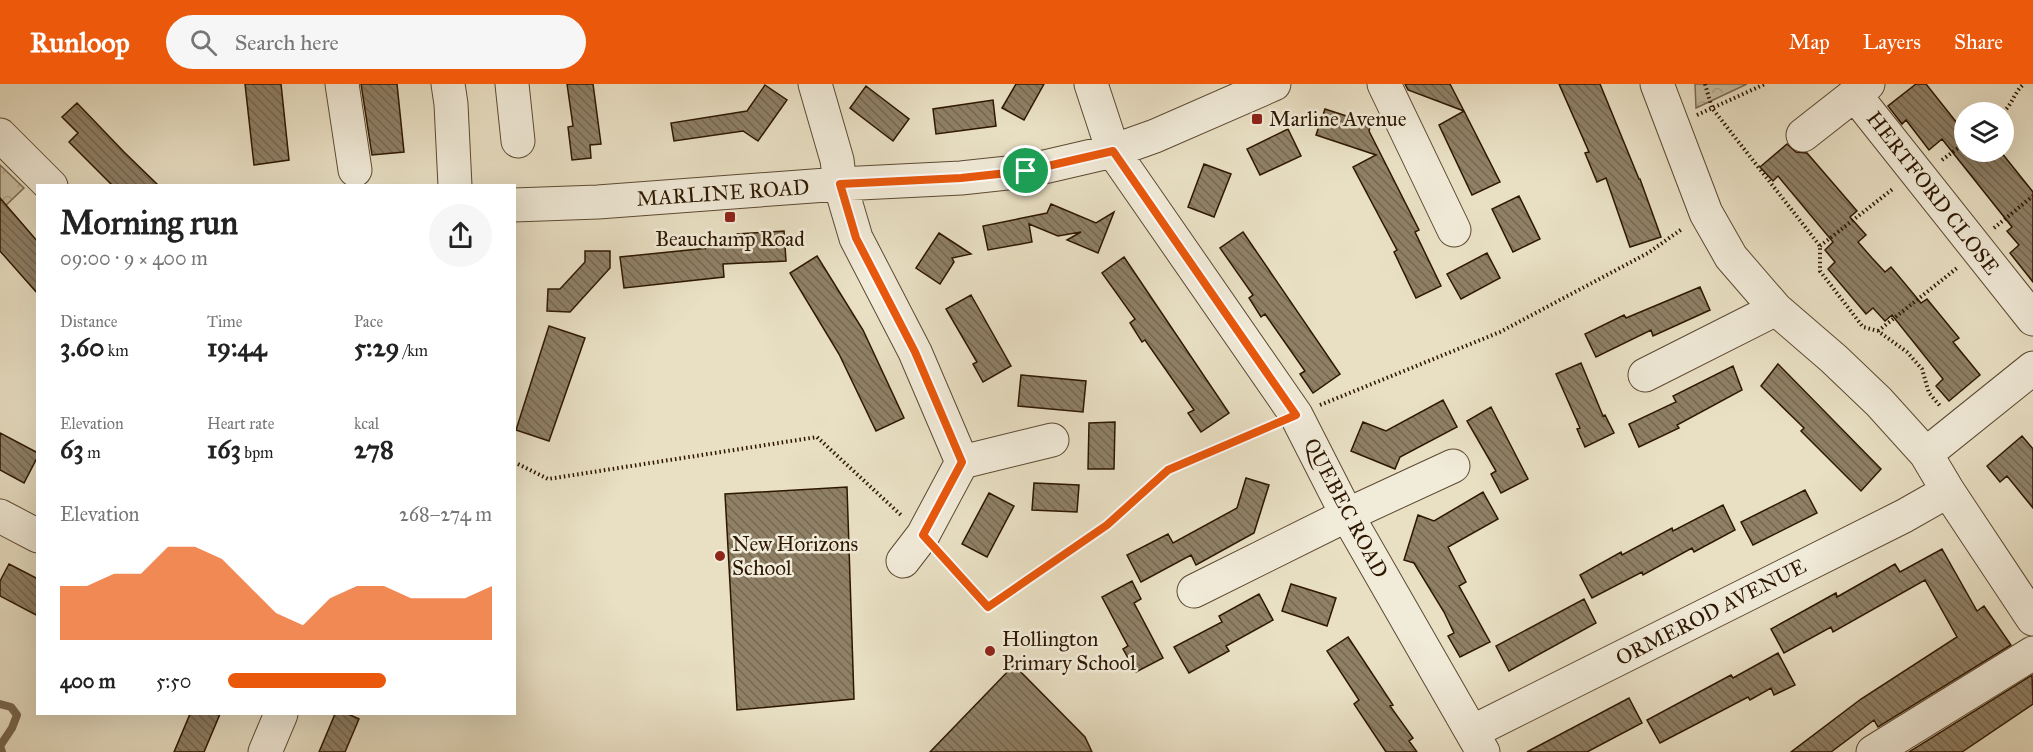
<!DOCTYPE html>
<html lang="en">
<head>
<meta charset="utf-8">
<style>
	:root { --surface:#fff; --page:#f6f6f6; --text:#222; --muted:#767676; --accent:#ea580c }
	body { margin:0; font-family:"IM FELL Great Primer",serif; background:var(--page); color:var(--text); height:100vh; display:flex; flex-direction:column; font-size:22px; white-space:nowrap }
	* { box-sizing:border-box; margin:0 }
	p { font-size:20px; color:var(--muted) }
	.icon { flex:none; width:33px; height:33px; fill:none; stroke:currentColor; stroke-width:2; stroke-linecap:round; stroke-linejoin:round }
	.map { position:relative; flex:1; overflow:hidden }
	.sheet { position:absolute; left:36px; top:100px; width:480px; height:531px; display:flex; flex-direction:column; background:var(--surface); border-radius:0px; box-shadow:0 6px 24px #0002 }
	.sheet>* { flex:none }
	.controls { position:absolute; left:1954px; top:18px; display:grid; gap:12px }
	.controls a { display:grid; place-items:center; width:60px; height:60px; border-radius:50%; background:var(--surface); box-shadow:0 6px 24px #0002; font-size:30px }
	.pin { position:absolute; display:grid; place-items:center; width:51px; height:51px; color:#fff; margin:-26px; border:3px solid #fff; border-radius:50%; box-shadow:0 2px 6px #0007 }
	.round { display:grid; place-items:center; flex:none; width:63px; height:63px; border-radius:32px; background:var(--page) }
	.summary { display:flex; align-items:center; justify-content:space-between; height:102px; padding:0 24px }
	h1 { font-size:33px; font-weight:700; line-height:45px }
	.figures { display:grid; grid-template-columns:repeat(3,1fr); gap:9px; height:102px; padding:6px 24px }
	.figures div { display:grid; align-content:center }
	.figures b { font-size:26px; font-weight:700 }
	.figures small { font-size:16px; font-weight:400 }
	.figures p { font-size:16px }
	.chart { height:168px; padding:12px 24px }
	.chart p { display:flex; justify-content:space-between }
	.chart svg { width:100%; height:108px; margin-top:6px; fill:var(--accent); opacity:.7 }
	ul { padding:0 24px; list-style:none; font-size:20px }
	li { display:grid; grid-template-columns:96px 72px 1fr; align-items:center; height:45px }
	li i { height:15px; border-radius:8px; background:var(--accent) }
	header { display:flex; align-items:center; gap:36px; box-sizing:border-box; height:84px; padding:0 30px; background:var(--accent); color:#fff }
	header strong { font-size:28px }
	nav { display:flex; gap:33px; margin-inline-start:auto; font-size:21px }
	.search { width:420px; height:54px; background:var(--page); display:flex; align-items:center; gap:15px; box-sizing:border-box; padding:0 21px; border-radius:33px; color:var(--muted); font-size:22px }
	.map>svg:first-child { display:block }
	.forest { fill:url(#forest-crowns); stroke:#7b6a52; stroke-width:1.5 }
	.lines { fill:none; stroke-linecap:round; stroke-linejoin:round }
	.stream { stroke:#77674e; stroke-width:8 }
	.building { fill:url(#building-back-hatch); stroke:#2d1701; stroke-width:1.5 }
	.minor-casing { stroke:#5c4932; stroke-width:35 }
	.path { stroke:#2d1701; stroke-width:4; stroke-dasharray:1.5 3; stroke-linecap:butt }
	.minor { stroke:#f1ebd9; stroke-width:33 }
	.route-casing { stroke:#fff; stroke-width:12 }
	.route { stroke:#ea580c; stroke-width:8 }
	.poi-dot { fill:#8f2418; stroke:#f1ebd9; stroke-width:2 }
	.labels { text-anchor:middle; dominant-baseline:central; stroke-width:5; stroke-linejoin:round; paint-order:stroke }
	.poi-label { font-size:21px; fill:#2d1701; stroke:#f1ebd9; text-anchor:start }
	.street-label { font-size:21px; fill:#2d1701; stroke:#f1ebd9 }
</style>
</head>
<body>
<header>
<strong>Runloop</strong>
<div class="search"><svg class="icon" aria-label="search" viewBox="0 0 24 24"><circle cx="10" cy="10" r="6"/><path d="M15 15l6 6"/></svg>Search here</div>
<nav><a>Map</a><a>Layers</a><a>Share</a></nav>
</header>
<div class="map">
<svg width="2033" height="668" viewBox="0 0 2033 668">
	<defs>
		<pattern id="forest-crowns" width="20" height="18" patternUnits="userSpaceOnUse" patternTransform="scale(1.5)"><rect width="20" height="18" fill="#c9bea3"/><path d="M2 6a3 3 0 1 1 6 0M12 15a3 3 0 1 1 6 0" fill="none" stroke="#ada38b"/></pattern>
		<pattern id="building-back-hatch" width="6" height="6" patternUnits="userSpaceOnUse" patternTransform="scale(1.5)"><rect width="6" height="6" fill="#8f8066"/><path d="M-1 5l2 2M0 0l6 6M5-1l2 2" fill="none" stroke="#756852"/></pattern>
	</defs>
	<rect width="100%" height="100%" fill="#e9e0c4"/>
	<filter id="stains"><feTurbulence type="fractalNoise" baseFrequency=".00333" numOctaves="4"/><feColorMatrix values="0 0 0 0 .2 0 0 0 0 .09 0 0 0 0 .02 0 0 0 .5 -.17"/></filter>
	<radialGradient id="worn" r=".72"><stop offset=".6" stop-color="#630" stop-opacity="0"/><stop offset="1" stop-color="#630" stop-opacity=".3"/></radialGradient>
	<!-- forest -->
	<path class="forest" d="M1695,0H1747L1696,24Z
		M0,81L24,104L0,127Z"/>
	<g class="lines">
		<!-- stream -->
		<path class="stream" d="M0,620L11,623L17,631L12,644L0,662L2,668"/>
	</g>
	<!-- building -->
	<path class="building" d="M245,0H281L289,76L254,81Z
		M361,0H397L404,68L372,71Z
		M567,0H593L601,60L590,61L591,74L572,76L568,43L573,42Z
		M1016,0H1044L1024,36L1002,24Z
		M1405,0H1450L1464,27L1408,6Z
		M1559,0H1600L1639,95H1640L1661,153L1630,163L1606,94L1597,98L1585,69L1589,68Z
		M1916,0H1926L1965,49V68H2001L2033,108V198L2010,169L2019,161L2007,147L2012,143L1942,55L1929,66L1906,36L1902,40L1888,22Z
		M765,1L787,16L758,57L743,47L674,57L671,39L747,27Z
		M866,2L909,35L893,57L850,24Z
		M993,16L996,42L936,50L933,25Z
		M77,19L124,68L159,102H113L69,58L78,49L62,33Z
		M1325,25L1371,40L1369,47L1419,146L1415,148L1441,202L1416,214L1394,168L1397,166L1353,83L1376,71L1316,51Z
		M1464,27L1500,98L1472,111L1439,41Z
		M1288,45L1301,72L1260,91L1247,65Z
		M1787,60L1796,68L1807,69L1857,127L1850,133L1866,151L1858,158L1872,174L1885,188L1891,183L1921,219L1927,215L1959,254L1953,258L1980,291L1949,317L1936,302L1943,295L1892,231L1885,237L1873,224L1866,230L1828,185L1835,178L1825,166L1833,158L1778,92L1773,97L1760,83Z
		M1204,80L1231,90L1214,133L1188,123Z
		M1519,112L1540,155L1513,168L1492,125Z
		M0,114L38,158V210L0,167Z
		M1051,120L1096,139L1114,128L1098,169L1067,156L1081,148L1058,152L1029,140L1032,158L988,166L983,142L1047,129Z
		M784,147L786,177L723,180L724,193L624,204L620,173L738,161L737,150Z
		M1243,148L1340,290L1313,309L1300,290L1305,287L1265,230L1261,233L1249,214L1253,211L1220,164Z
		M939,149L971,170L952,174L954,178L940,200L916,184Z
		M585,167H610V184L570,228L547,227L548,205H560L585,178Z
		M1487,169L1500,194L1461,215L1447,190Z
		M817,172L863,246L904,334L876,347L839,270L790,189Z
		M1124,173L1229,329L1201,348L1188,329L1194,326L1145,256L1142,258L1130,239L1135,235L1102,189Z
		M1700,203L1710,226L1653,252L1651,246L1596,273L1585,250L1624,231L1626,234Z
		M971,211L1011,282L983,298L973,280L977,278L946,225Z
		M549,242L585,254L549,357L516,346Z
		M1581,279L1603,332L1605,331L1614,349L1585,363L1577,345L1580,344L1556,290Z
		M1778,280L1881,385L1861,407L1801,347L1804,344L1761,302Z
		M1733,282L1742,306L1677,341L1679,344L1639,363L1629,340L1676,318L1673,312Z
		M1021,291L1086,297L1083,328L1018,322Z
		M1443,316L1457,343L1400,373L1395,385L1351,367L1363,338L1386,347Z
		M1491,323L1528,395L1501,409L1491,390L1496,387L1467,337Z
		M1115,338L1114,385H1088L1089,339Z
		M0,349L38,369V372L24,399L0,386Z
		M2022,352L2033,365V424L2007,392L2000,398L1987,382Z
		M1246,394L1269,401L1254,449L1196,481L1191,471L1141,498L1127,471L1168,450L1173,459L1237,424Z
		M1034,399L1079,401L1077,428L1032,426Z
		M847,403L854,615L737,626L725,410Z
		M1805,406L1817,429L1753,461L1741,438Z
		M1483,408L1498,435L1448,463L1466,498L1459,502L1490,558L1460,573L1448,552L1454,549L1444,528L1414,479L1404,476L1418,431L1434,437Z
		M989,409L1014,422L987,473L962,460Z
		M1723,421L1735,446L1694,468L1692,464L1643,491L1642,488L1592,514L1580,491L1621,468L1622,471L1672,444L1673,447Z
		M1942,465L1977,527L1984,522L2011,561L1878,643L1874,636L1831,668H1791L1861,615L1957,553L1925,496L1833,548L1831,543L1784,569L1771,545L1836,509L1837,513L1895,480L1900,488Z
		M9,480L38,495V532L0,512V497Z
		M1132,497L1141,515L1134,519L1163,574L1136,588L1123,565L1128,562L1102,513Z
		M1291,500L1336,514L1327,542L1282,527Z
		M1259,510L1273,536L1226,562L1229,567L1189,589L1174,563L1222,538L1219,532Z
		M1584,515L1596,539L1509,587L1496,562Z
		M1348,553L1393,621L1390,622L1413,654L1409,657L1417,668H1386L1354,620L1359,616L1327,567Z
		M1778,569L1795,601L1774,611L1771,604L1750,616L1748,613L1660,659L1647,636L1731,591L1733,594Z
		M1014,581L1085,653L1092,668H930Z
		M2032,591L2033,620L1962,668H1909Z
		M1629,614L1642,639L1587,668H1527Z
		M190,630H220L204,668H174Z
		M335,630H348L359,635L345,668H319Z"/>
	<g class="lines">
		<defs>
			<path id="minor" d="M342,0L355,86
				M448,0L451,20L455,102
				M512,0L518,57
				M815,0L837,76L840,100L856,154L915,268L962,378L1052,356
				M1091,0L1113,67L1296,331L1347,431L1483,668
				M1384,0L1454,146
				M1657,0L1706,129L1731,173L1776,225L1834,275L1879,318L1926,370L1948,407L2033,535
				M1855,11L2033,235
				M0,51L51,102
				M1803,51L1868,0
				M514,121L598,118L840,100L961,94L1027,87L1113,67L1155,52L1274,0
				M1645,291L1776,225
				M1926,370L2033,284
				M0,432L38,452
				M903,477L923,451L962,378
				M1194,507L1347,431L1453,382
				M1472,648L1904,432L1948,407
				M265,668L281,630
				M1873,668L2033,569"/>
		</defs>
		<!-- minor casing -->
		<use href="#minor" class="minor-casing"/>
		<!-- path -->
		<path class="path" d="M1705,0L1712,24L1820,162V187L1863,243L1878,247L1907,268L1922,285L1929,309L1941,323
			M2003,28C2013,20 2014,8 2024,0
			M1697,31L1765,0
			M1942,76L1965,59
			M1994,144L2033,112
			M1820,162L1894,104
			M1878,247L1957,184
			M1320,321L1500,248L1648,169L1682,145
			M514,378L548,395L817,353L902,432
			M941,471L988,523L1107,441L1168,386L1269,342"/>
		<!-- minor -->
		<use href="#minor" class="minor"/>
	</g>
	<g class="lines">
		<defs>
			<path id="route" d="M1113,67L1296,331L1168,386L1107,441L988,523L923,451L962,378L915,268L856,154L840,100L961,94L1026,87Z"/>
		</defs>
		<!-- route casing -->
		<use href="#route" class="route-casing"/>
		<!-- route -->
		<use href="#route" class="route"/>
	</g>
	<!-- markers -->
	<g class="poi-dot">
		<rect x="1251" y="29" width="12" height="12" rx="3"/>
		<rect x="724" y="127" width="12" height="12" rx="3"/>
		<circle cx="720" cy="472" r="6"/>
		<circle cx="990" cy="567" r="6"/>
	</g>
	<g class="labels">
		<!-- poi labels -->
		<g class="poi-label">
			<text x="1269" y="35">Marline Avenue</text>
			<text x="730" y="155" text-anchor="middle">Beauchamp Road</text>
			<text x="732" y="460">New Horizons<tspan x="732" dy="24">School</tspan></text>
			<text x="1002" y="555">Hollington<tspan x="1002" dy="24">Primary School</tspan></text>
		</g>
		<!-- street labels -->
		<g class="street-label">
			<text transform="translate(723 109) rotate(-4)">MARLINE ROAD</text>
			<text transform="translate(1933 109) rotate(52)">HERTFORD CLOSE</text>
			<text transform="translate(1346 424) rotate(62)">QUEBEC ROAD</text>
			<text transform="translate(1711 528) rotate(-27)">ORMEROD AVENUE</text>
		</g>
	</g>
	<rect width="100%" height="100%" filter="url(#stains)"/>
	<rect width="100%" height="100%" fill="url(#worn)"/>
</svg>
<div class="controls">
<a><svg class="icon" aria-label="layers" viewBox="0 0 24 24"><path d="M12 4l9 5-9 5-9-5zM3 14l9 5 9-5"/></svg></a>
</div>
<div class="pin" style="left:1026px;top:87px;background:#1e9e55"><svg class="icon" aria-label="arrive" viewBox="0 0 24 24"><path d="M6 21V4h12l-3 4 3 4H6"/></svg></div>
<section class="sheet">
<div class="summary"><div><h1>Morning run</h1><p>09:00 · 9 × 400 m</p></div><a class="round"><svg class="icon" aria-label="share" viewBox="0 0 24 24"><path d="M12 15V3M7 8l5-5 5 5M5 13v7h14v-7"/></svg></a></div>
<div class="figures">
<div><p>Distance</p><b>3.60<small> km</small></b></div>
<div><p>Time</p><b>19:44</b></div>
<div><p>Pace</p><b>5:29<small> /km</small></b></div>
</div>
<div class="figures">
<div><p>Elevation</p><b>63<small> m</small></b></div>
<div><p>Heart rate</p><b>163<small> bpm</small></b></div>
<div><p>kcal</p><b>278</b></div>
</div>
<div class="chart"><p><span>Elevation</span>268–274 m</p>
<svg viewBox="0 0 160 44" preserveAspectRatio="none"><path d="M0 44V22L10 22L20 17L30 17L40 6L50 6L60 11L70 22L80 33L90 38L100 27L110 22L120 22L130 27L140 27L150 27L160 22V44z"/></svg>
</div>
<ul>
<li><b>400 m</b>5:50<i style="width:60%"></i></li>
</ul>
</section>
</div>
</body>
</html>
